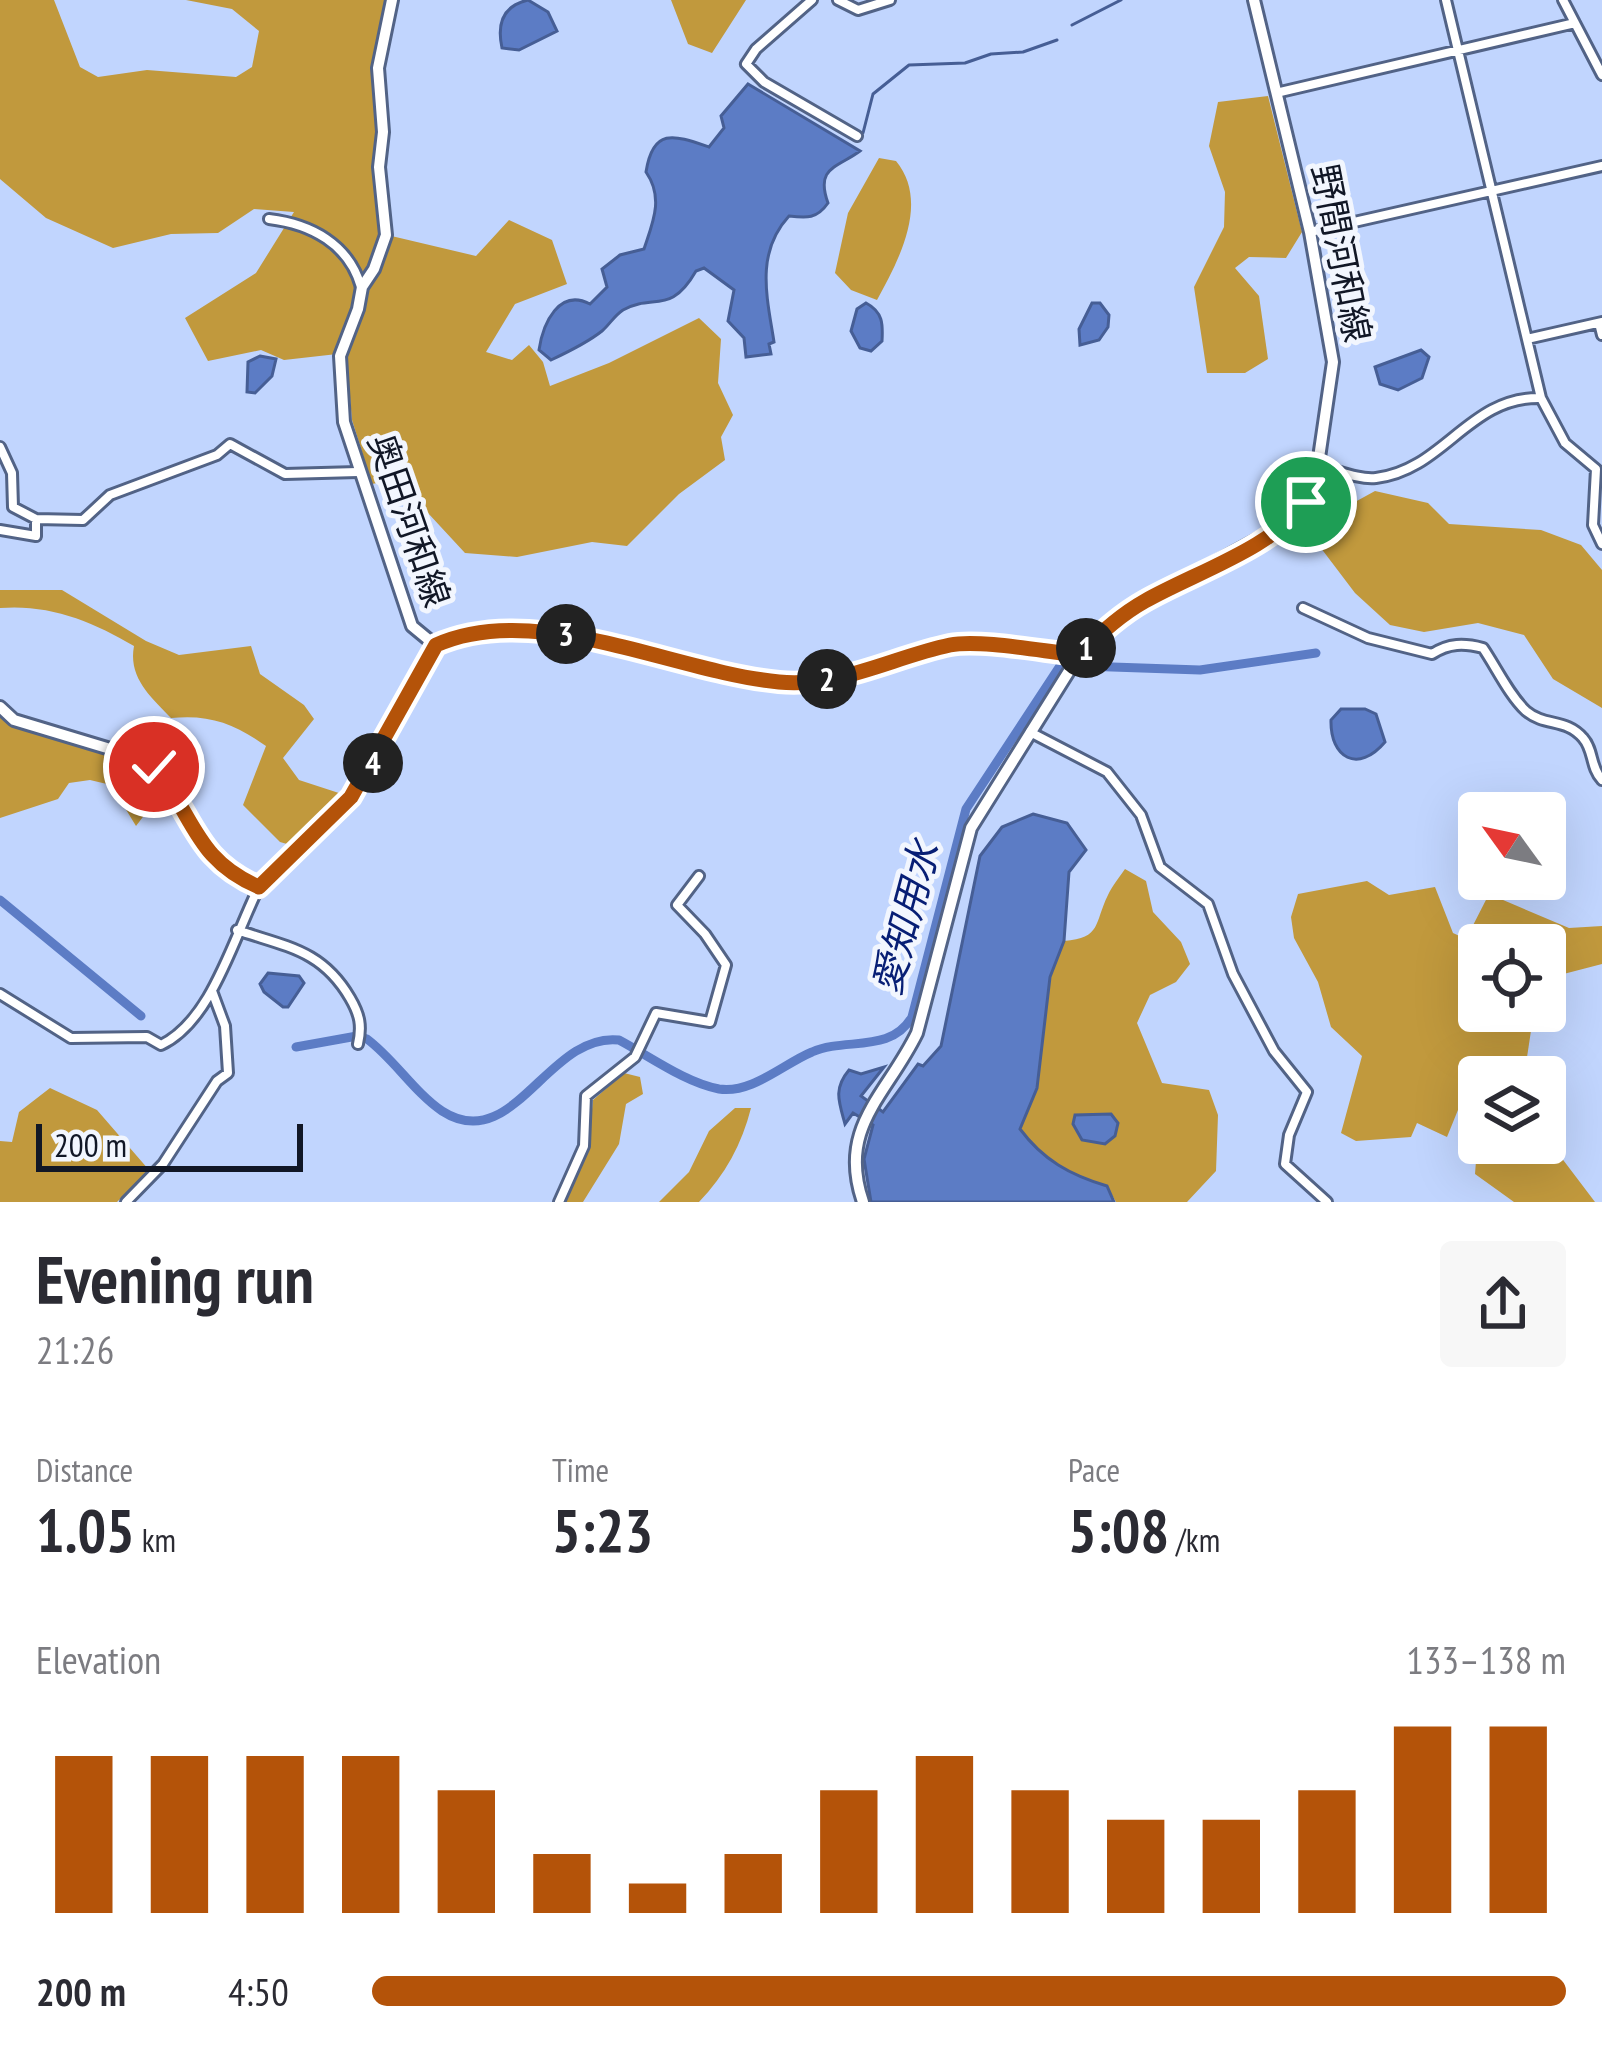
<!DOCTYPE html>
<html lang="en">
<head>
<meta charset="utf-8">
<style>
	:root { --surface:#fff; --page:#f7f7f7; --text:#2b2b33; --muted:#7c7c81; --accent:#b45309 }
	body { margin:0; font-family:"PT Sans Narrow","Noto Sans JP",sans-serif; background:var(--page); color:var(--text); height:100vh; display:flex; flex-direction:column; font-size:45px; white-space:nowrap }
	* { box-sizing:border-box; margin:0 }
	p { font-size:39px; color:var(--muted) }
	.icon { flex:none; width:66px; height:66px; fill:none; stroke:currentColor; stroke-width:2; stroke-linecap:round; stroke-linejoin:round }
	.map { position:relative; height:1202px; overflow:hidden }
	.details { display:flex; flex-direction:column; background:var(--surface); flex:1 }
	.details>* { flex:none }
	.needle { width:78px; rotate:303deg }
	.controls { position:absolute; left:1458px; top:792px; display:grid; gap:24px }
	.controls a { display:grid; place-items:center; width:108px; height:108px; border-radius:12px; background:var(--surface); box-shadow:0 12px 48px #0002; font-size:60px }
	.scale { position:absolute; left:36px; bottom:30px; width:267px; box-sizing:border-box; padding-left:12px; border:6px solid #111726; border-top:0; font-size:33px; line-height:42px; white-space:nowrap; color:#111726; -webkit-text-stroke:9px #f2f6fe; paint-order:stroke }
	.pin { position:absolute; display:grid; place-items:center; width:102px; height:102px; color:#fff; margin:-51px; border:6px solid #fff; border-radius:50%; box-shadow:0 3px 12px #0007 }
	.km { position:absolute; width:60px; height:60px; margin:-30px; border-radius:50%; background:#222; color:#fff; font-size:33px; line-height:60px; text-align:center }
	.round { display:grid; place-items:center; flex:none; width:126px; height:126px; border-radius:12px; background:var(--page) }
	.head { display:flex; align-items:center; justify-content:space-between; height:204px; padding:0 36px }
	h1 { font-size:66px; font-weight:800; line-height:90px }
	.figures { display:grid; grid-template-columns:repeat(3,1fr); gap:18px; height:204px; padding:12px 36px }
	.figures div { display:grid; align-content:center }
	.figures b { font-size:60px; font-weight:800 }
	.figures small { font-size:33px; font-weight:400 }
	.figures p { font-size:33px }
	.chart { height:336px; padding:24px 36px }
	.chart p { display:flex; justify-content:space-between }
	.chart svg { width:100%; height:216px; margin-top:12px; stroke:var(--accent); stroke-width:6 }
	ul { padding:0 36px; list-style:none; font-size:39px }
	li { display:grid; grid-template-columns:192px 144px 1fr; align-items:center; height:90px }
	li i { height:30px; border-radius:15px; background:var(--accent) }
	.map>svg:first-child { display:block }
	.forest { fill:#c1993d }
	.water { fill:#5c7cc5; stroke:#465e95; stroke-width:3 }
	.lines { fill:none; stroke-linecap:round; stroke-linejoin:round }
	.stream { stroke:#465e95; stroke-width:3 }
	.canal { stroke:#5c7cc5; stroke-width:9 }
	.minor-casing { stroke:#526386; stroke-width:14 }
	.secondary-casing { stroke:#526386; stroke-width:16 }
	.minor { stroke:#fff; stroke-width:8 }
	.secondary { stroke:#fff; stroke-width:10 }
	.route-casing { stroke:#fff; stroke-width:24 }
	.route { stroke:#b45309; stroke-width:15 }
	.labels { text-anchor:middle; dominant-baseline:central; stroke-width:10; stroke-linejoin:round; paint-order:stroke }
	.street-label { font-size:36px; fill:#111726; stroke:#f2f6fe }
	.water-label { font-size:39px; font-style:italic; fill:#071e75; stroke:#f2f6fe }
</style>
</head>
<body>
<div class="map">
<svg width="1602" height="1202" viewBox="0 0 1602 1202">
	<rect width="100%" height="100%" fill="#c1d5fe"/>
	<!-- forest -->
	<path class="forest" d="M0,0H54L80,67L98,77L147,70L236,77L252,67L259,31L232,9L186,0H387L372,68L379,130L383,234L476,256L509,220L552,240L567,284L515,304L486,352L512,360L529,345L543,362L550,386L609,363L699,318L721,339L718,383L733,415L721,437L725,460L679,494L627,546L592,542L517,557L465,553L415,499L408,477L372,484L352,420L346,353L284,360L261,350L208,361L185,318L256,273L294,212L254,209L218,233L171,234L113,248L46,218L0,179Z
		M671,0H746L712,53L688,44Z
		M1268,96L1302,232L1286,258L1249,257L1235,268L1259,296L1268,359L1245,373H1207L1194,287L1224,227L1225,192L1209,146L1218,102Z
		M879,158L896,161C930,202 899,260 877,300L851,290L835,273L848,213Z
		M1375,491L1428,503L1449,524L1541,530L1581,545L1602,570V708L1553,679L1524,635L1478,623L1424,632L1390,625L1355,593L1308,531L1328,494L1344,508Z
		M0,590H62L146,641L179,655L251,646L260,674L304,705L314,719L283,758L299,780L345,795L294,846L280,842L243,805L266,746C235,724 210,714 171,718C151,697 128,678 134,646C92,621 49,604 0,608Z
		M0,714L138,761L165,788L136,826L111,785L90,780L69,783L58,799L0,818Z
		M1125,869L1146,881L1153,912L1181,942L1190,964L1176,982L1150,995L1137,1023L1162,1083L1209,1090L1218,1115L1216,1171L1187,1202H1116L1107,1186C1070,1175 1043,1160 1020,1129L1037,1088L1050,977L1064,941C1102,938 1094,923 1108,895C1112,886 1119,878 1125,869Z
		M1367,881L1389,895L1435,887L1453,933L1466,939L1489,894L1569,928L1602,926V964L1552,977L1545,986V945H1479V1011H1534L1524,1077H1479V1143H1545V1136L1595,1202H1514L1475,1174L1478,1135L1471,1112L1460,1105L1447,1137L1417,1123L1411,1137L1356,1141L1341,1133L1362,1056L1331,1027L1318,982L1294,938L1291,917L1298,894Z
		M624,1073L640,1077L643,1094L626,1104L619,1144L583,1202H566L588,1148L593,1100Z
		M50,1088L97,1110L149,1170L117,1202H0V1141L12,1142L19,1112Z
		M735,1108H751C742,1144 725,1175 699,1202H659L689,1172L709,1131Z"/>
	<!-- water -->
	<path class="water" d="M528,0L548,12L557,31L519,50L502,48C497,25 502,6 528,0Z
		M748,84L860,151C837,168 815,167 828,203C817,219 807,218 789,216C755,253 767,297 774,342L769,344L771,354L746,357L744,338L728,321L734,290L704,268L696,271C670,316 654,293 623,310C614,316 610,324 602,331C587,343 568,352 551,360L539,350C543,323 559,288 590,304L607,287L602,269L620,255L644,249C653,222 664,198 646,172C653,127 674,135 709,147L724,128L721,116Z
		M866,303C883,312 883,324 882,341L871,351L860,348L851,331L857,309Z
		M1092,303H1100L1109,315L1108,327L1099,340L1080,345L1079,329Z
		M1421,350L1429,357L1422,378L1398,390L1380,384L1375,367Z
		M260,356L276,359L272,376L255,393L247,392L248,362Z
		M1341,709H1365L1376,714L1385,742C1358,774 1330,758 1331,720Z
		M1033,814L1067,823L1086,850L1069,872L1064,941L1050,977L1037,1088L1020,1129C1043,1160 1070,1175 1107,1186L1114,1202H871L864,1159L873,1125L853,1113L845,1124C839,1102 833,1089 849,1070L861,1074L884,1067L861,1096L883,1112L918,1064L923,1066L941,1046L980,856L1002,827Z
		M268,973L299,976L304,983L288,1007H283L264,992L260,984Z
		M1111,1114L1118,1123L1115,1136L1105,1144L1082,1140L1073,1124L1075,1115Z"/>
	<g class="lines">
		<!-- stream -->
		<path class="stream" d="M1072,25L1121,0
			M863,133L873,94L909,65L965,63L991,54L1023,52L1057,40"/>
		<!-- canal -->
		<path class="canal" d="M1083,666L1200,670L1316,653
			M0,900L141,1016
			M296,1047L357,1036L367,1039C394,1059 414,1092 442,1111C513,1157 548,1032 619,1040C649,1056 686,1083 719,1089C752,1094 783,1064 812,1052C846,1037 890,1054 912,1017L966,809L1060,666"/>
		<defs>
			<path id="minor" d="M812,0L756,49L746,64L764,82L857,136
				M838,0L858,10L890,0
				M1446,0L1541,398L1565,443L1596,469L1593,525L1602,544
				M1563,0L1602,75
				M1276,93L1575,23
				M269,219C311,224 349,244 361,287
				M1310,232L1602,166
				M1599,323L1602,335
				M1527,339L1602,322
				M0,447L12,473L13,507L36,519L83,520L110,495L217,455L230,444L285,474L358,472
				M1320,466C1337,470 1359,480 1376,478C1444,470 1469,396 1541,398
				M0,530L36,536V519
				M1303,608L1368,638L1432,654C1449,643 1464,643 1483,648C1496,667 1509,695 1526,711C1545,727 1566,718 1583,738C1594,750 1590,767 1602,780
				M435,645C538,600 672,672 779,682C839,688 893,658 950,645C979,639 1046,652 1079,655
				M1030,732L1107,772L1141,815L1160,867L1208,904L1233,974L1274,1051L1307,1092L1289,1135L1285,1164L1327,1202
				M237,930C287,947 322,950 350,998C360,1015 362,1026 358,1044
				M0,994L71,1038L147,1037L161,1045C212,1021 234,936 259,887
				M126,1202L163,1164L217,1081L228,1073L225,1026L212,991
				M559,1202L584,1146L586,1096L635,1057L656,1013L710,1022L726,965L705,934L677,905L699,876"/>
			<path id="secondary" d="M0,707L14,720L140,758C197,795 182,854 259,887L351,797L435,645L412,626L344,422L340,356L358,309L362,287L374,269L386,235L379,167L383,132L378,68L392,0
				M863,1202C837,1127 887,1095 917,1033L971,828L1079,655L1104,630L1141,603L1293,520L1315,485L1333,362L1310,232L1254,0"/>
		</defs>
		<!-- minor casing -->
		<use href="#minor" class="minor-casing"/>
		<!-- secondary casing -->
		<use href="#secondary" class="secondary-casing"/>
		<!-- minor -->
		<use href="#minor" class="minor"/>
		<!-- secondary -->
		<use href="#secondary" class="secondary"/>
	</g>
	<g class="lines">
		<defs>
			<path id="route" d="M154,767C195,816 194,859 259,887L351,797L436,645C536,600 674,672 779,682C839,688 893,657 950,645C980,639 1046,652 1079,655C1099,634 1120,615 1145,601C1194,573 1273,548 1306,502"/>
		</defs>
		<!-- route casing -->
		<use href="#route" class="route-casing"/>
		<!-- route -->
		<use href="#route" class="route"/>
	</g>
	<g class="labels">
		<!-- street labels -->
		<g class="street-label">
			<text transform="translate(1342 253) rotate(79)">野間河和線</text>
			<text transform="translate(410 520) rotate(71)">奥田河和線</text>
		</g>
		<!-- water labels -->
		<g class="water-label">
			<text transform="translate(905 918) rotate(-75)">愛知用水</text>
		</g>
	</g>
</svg>
<div class="controls">
<a><svg class="needle" viewBox="-14 -14 28 28"><path d="M0-13l5 13h-10z" fill="#e53935"/><path d="M0 13l5-13h-10z" fill="#7c7c81"/></svg></a>
<a><svg class="icon" aria-label="locate" viewBox="0 0 24 24"><circle cx="12" cy="12" r="6"/><path d="M12 2v4M12 18v4M2 12h4M18 12h4"/></svg></a>
<a><svg class="icon" aria-label="layers" viewBox="0 0 24 24"><path d="M12 4l9 5-9 5-9-5zM3 14l9 5 9-5"/></svg></a>
</div>
<div class="scale">200 m</div>
<div class="pin" style="left:1306px;top:502px;background:#1e9e55"><svg class="icon" aria-label="arrive" viewBox="0 0 24 24"><path d="M6 21V4h12l-3 4 3 4H6"/></svg></div>
<div class="pin" style="left:154px;top:767px;background:#d93025"><svg class="icon" aria-label="check" viewBox="0 0 24 24"><path d="M5 12l5 5 9-10"/></svg></div>
<b class="km" style="left:1086px;top:648px">1</b>
<b class="km" style="left:827px;top:679px">2</b>
<b class="km" style="left:566px;top:634px">3</b>
<b class="km" style="left:373px;top:763px">4</b>
</div>
<section class="details">
<div class="head"><div><h1>Evening run</h1><p>21:26</p></div><a class="round"><svg class="icon" aria-label="share" viewBox="0 0 24 24"><path d="M12 15V3M7 8l5-5 5 5M5 13v7h14v-7"/></svg></a></div>
<div class="figures">
<div><p>Distance</p><b>1.05<small> km</small></b></div>
<div><p>Time</p><b>5:23</b></div>
<div><p>Pace</p><b>5:08<small> /km</small></b></div>
</div>
<div class="chart"><p><span>Elevation</span>133–138 m</p>
<svg viewBox="0 0 160 44" preserveAspectRatio="none"><path d="M5 44V12M15 44V12M25 44V12M35 44V12M45 44V19M55 44V32M65 44V38M75 44V32M85 44V19M95 44V12M105 44V19M115 44V25M125 44V25M135 44V19M145 44V6M155 44V6"/></svg>
</div>
<ul>
<li><b>200 m</b>4:50<i style="width:100%"></i></li>
</ul>
</section>
</body>
</html>
